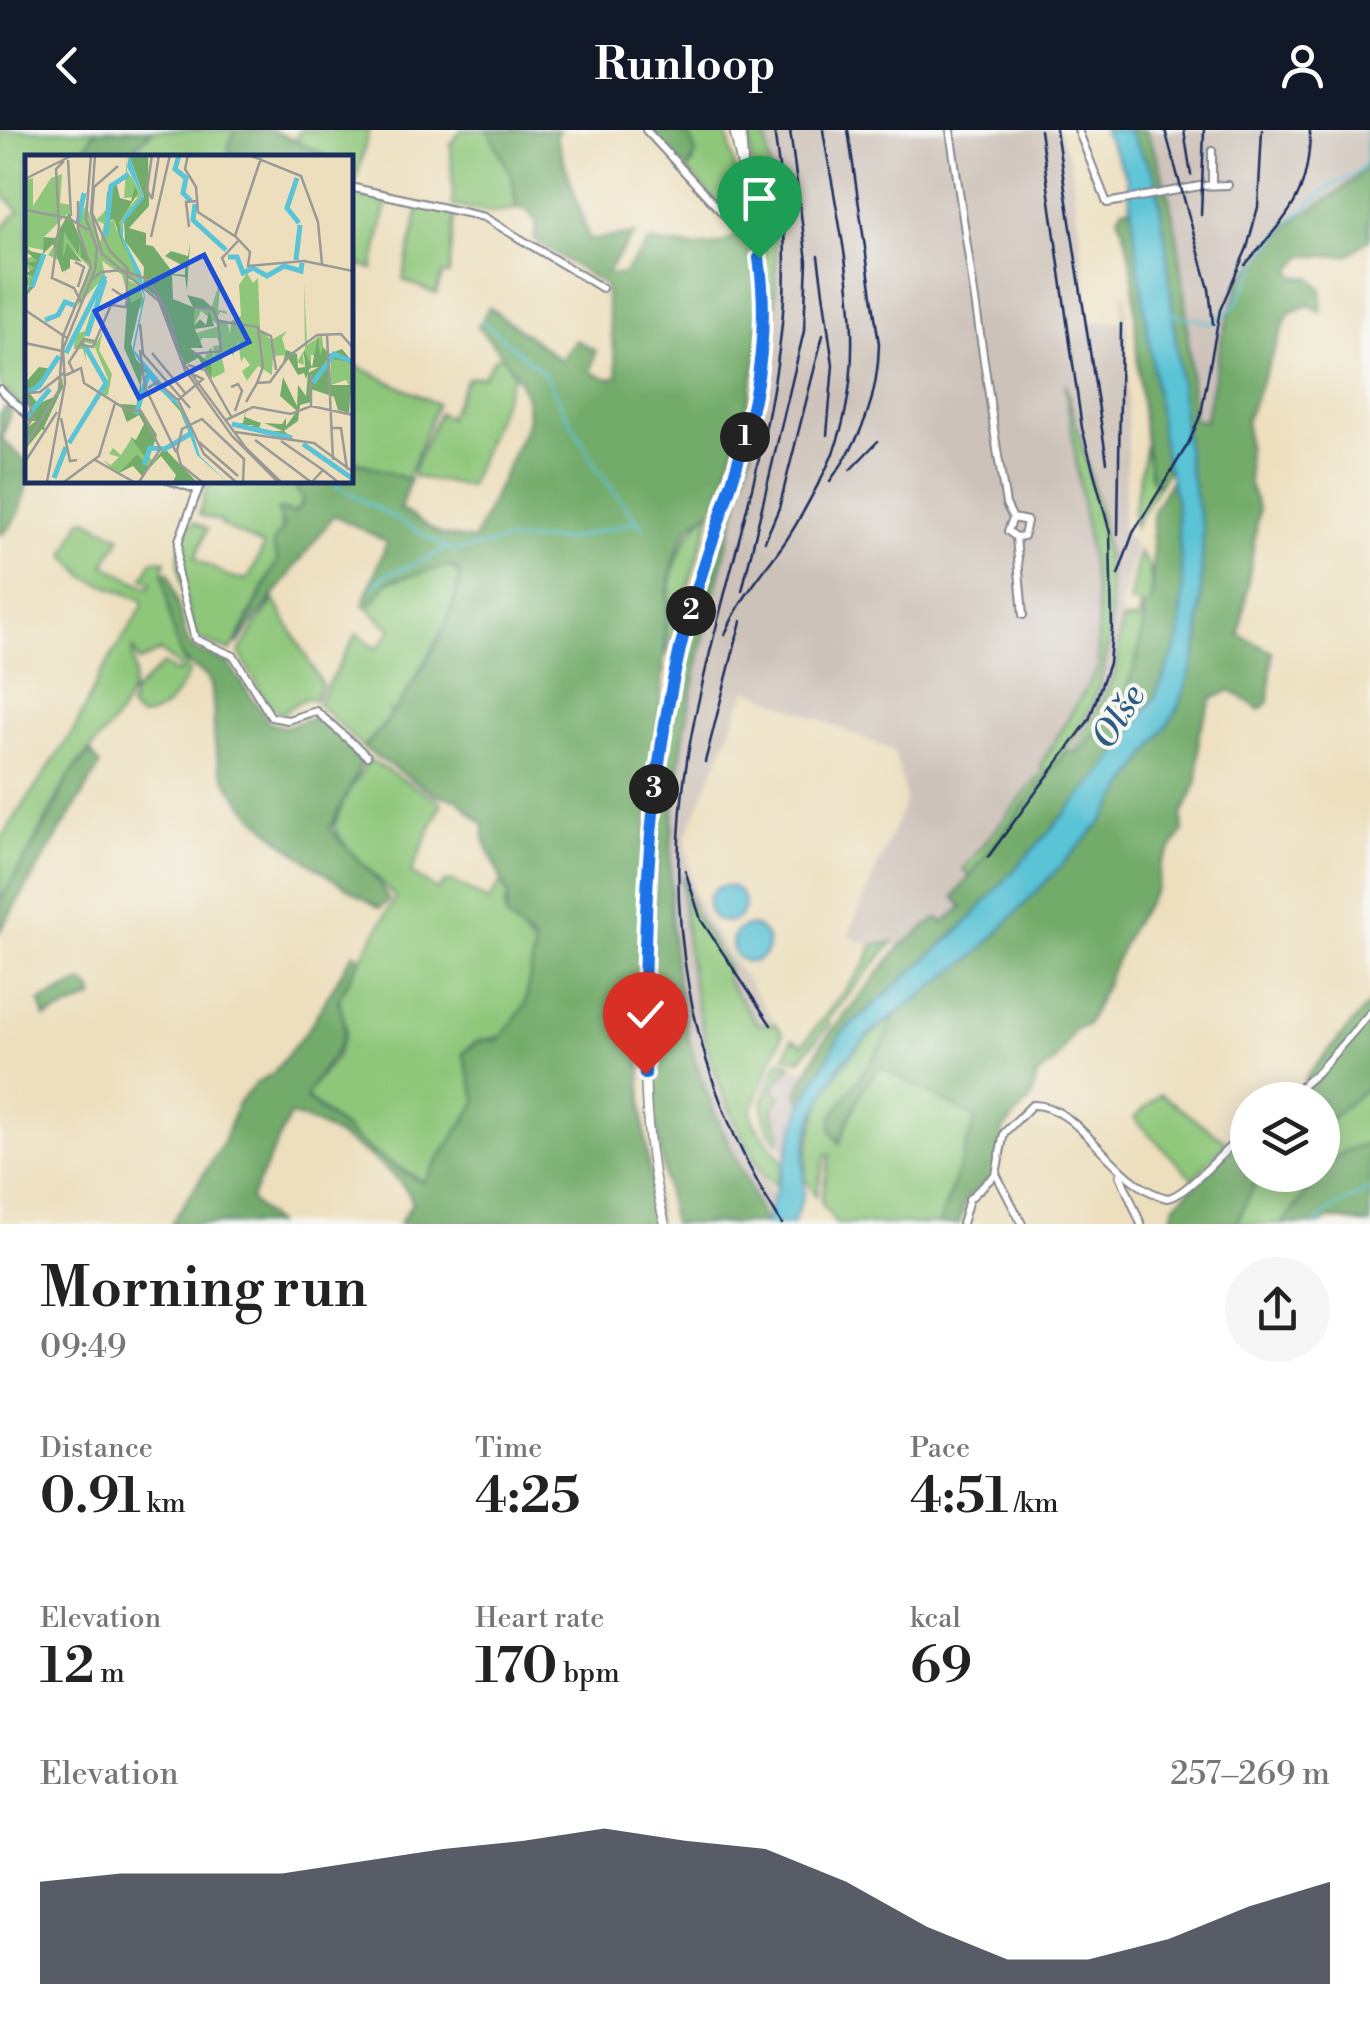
<!DOCTYPE html>
<html lang="en">
<head>
<meta charset="utf-8">
<style>
	:root { --surface:#fff; --page:#f6f6f6; --text:#222; --muted:#767676; --accent:#111827 }
	body { margin:0; font-family:"Libre Bodoni",serif; background:var(--page); color:var(--text); height:100vh; display:flex; flex-direction:column; font-size:38px; white-space:nowrap }
	* { box-sizing:border-box; margin:0 }
	p { font-size:32px; color:var(--muted) }
	.icon { flex:none; width:55px; height:55px; fill:none; stroke:currentColor; stroke-width:2; stroke-linecap:round; stroke-linejoin:round }
	.map { position:relative; height:1094px; overflow:hidden }
	.side { display:flex; flex-direction:column; background:var(--surface); flex:1 }
	.side>* { flex:none }
	.controls { position:absolute; left:1230px; top:952px; display:grid; gap:20px }
	.controls a { display:grid; place-items:center; width:110px; height:110px; border-radius:50%; background:var(--surface); box-shadow:0 5px 25px #0003; font-size:50px }
	.pin { position:absolute; display:grid; place-items:center; width:85px; height:85px; color:#fff; margin:-102px -42px; border-radius:50% 50% 50% 0; rotate:-45deg; box-shadow:0 0 10px #0007 }
	.pin .icon { rotate:45deg }
	.km { position:absolute; width:50px; height:50px; margin:-25px; border-radius:50%; background:#222; color:#fff; font-size:28px; line-height:50px; text-align:center }
	.round { display:grid; place-items:center; flex:none; width:105px; height:105px; border-radius:52px; background:var(--page) }
	.overview { display:flex; align-items:center; justify-content:space-between; height:170px; padding:0 40px }
	h1 { font-size:55px; font-weight:600; line-height:75px }
	.metrics { display:grid; grid-template-columns:repeat(3,1fr); gap:15px; height:170px; padding:10px 40px }
	.metrics div { display:grid; align-content:center }
	.metrics b { font-size:50px; font-weight:600 }
	.metrics small { font-size:28px; font-weight:400 }
	.metrics p { font-size:28px }
	.chart { height:280px; padding:20px 40px }
	.chart p { display:flex; justify-content:space-between }
	.chart svg { width:100%; height:180px; margin-top:10px; fill:var(--accent); opacity:.7 }
	header { display:flex; justify-content:space-between; align-items:center; height:130px; padding:0 40px; background:var(--accent); color:#fff; font-size:45px; font-weight:600 }
	.map>svg:first-child { display:block }
	.industrial { fill:#cdc2b9 }
	.green { fill:#8fc77a; stroke:#557b6c; stroke-width:2.5 }
	.forest { fill:#73ac6a; stroke:#476e64; stroke-width:2.5 }
	.water { fill:#5ac3d6; stroke:#3a799a; stroke-width:2.5 }
	.lines { fill:none; stroke-linecap:round; stroke-linejoin:round }
	.stream { stroke:#5ac3d6; stroke-width:2.5 }
	.minor-casing { stroke:#84878e; stroke-width:10 }
	.major-casing { stroke:#84878e; stroke-width:11 }
	.minor { stroke:#fff; stroke-width:6 }
	.major { stroke:#fff; stroke-width:8 }
	.rail { stroke:#1b2f5e; stroke-width:2.5 }
	.route-casing { stroke:#fff; stroke-width:20 }
	.route { stroke:#1a73e8; stroke-width:12 }
	.labels { text-anchor:middle; dominant-baseline:central; stroke-width:8; stroke-linejoin:round; paint-order:stroke }
	.water-label { font-size:35px; font-style:italic; fill:#2e5b82; stroke:#f6f6f2 }
	.inset-river { fill:none; stroke:#5ac3d6; stroke-width:5 }
	.inset-road { fill:none; stroke:#999997; stroke-width:2.5 }
	.view { fill:#1d4ed8; fill-opacity:0.15; stroke:#1d4ed8; stroke-width:5 }
	.inset-edge { fill:none; stroke:#1b2f5e; stroke-width:5 }
</style>
</head>
<body>
<header><svg class="icon" aria-label="back" viewBox="0 0 24 24"><path d="M15 5l-7 7 7 7"/></svg>Runloop<svg class="icon" aria-label="person" viewBox="0 0 24 24"><circle cx="12" cy="8" r="4"/><path d="M4 21q1-7 8-7t8 7"/></svg></header>
<div class="map">
<svg width="1370" height="1094" viewBox="0 0 1370 1094">
	<rect width="100%" height="100%" fill="#f6f6f2"/>
	<filter id="ink" filterUnits="userSpaceOnUse"><feTurbulence type="fractalNoise" baseFrequency=".01" numOctaves="2"/><feDisplacementMap in="SourceGraphic" scale="20" xChannelSelector="R" yChannelSelector="G"/><feConvolveMatrix kernelMatrix="1 2 1 2 8 2 1 2 1" color-interpolation-filters="sRGB"/></filter>
	<filter id="wash" filterUnits="userSpaceOnUse"><feTurbulence type="fractalNoise" baseFrequency=".0048" numOctaves="4" result="noise"/><feDisplacementMap in="SourceGraphic" scale="40" xChannelSelector="R" yChannelSelector="G"/><feGaussianBlur stdDeviation="2.25" result="paint"/><feColorMatrix in="noise" values="0 0 0 0 0 0 0 0 0 0 0 0 0 0 0 0 0 1.4 0 .05"/><feComposite in="paint" operator="in"/></filter>
	<g filter="url(#wash)">
		<rect width="100%" height="100%" fill="#eddfbd"/>
		<!-- industrial -->
		<path class="industrial" d="M765,0H1058L1071,33L1091,193L1122,192V165L1127,166L1128,318L1122,399L1136,418L1122,466L1115,544L1076,620L1065,621L1100,549L1108,448L1102,389L1069,267L1098,481V538L1044,639L964,739L971,746L954,767L964,777L943,793L932,792L900,817L893,812L873,816L848,806L906,669L894,621L747,559L685,709L694,764L705,789L776,894H757L725,849L729,839L694,783L682,750L683,785L704,907L740,1001L788,1094H771L735,1031L709,972L680,868L668,765L671,681L684,596L761,275L773,201L776,112Z
			M1146,0H1369L1366,38L1343,59L1293,91L1241,150L1222,206L1205,292L1193,289L1187,189L1173,76Z
			M791,934L806,941L797,962L803,972L786,1025L777,1012L781,1005L772,985L773,959Z"/>
		<!-- green -->
		<path class="green" d="M0,0H95L81,27L28,28L27,282L0,256V101L19,81L0,60Z
			M153,0H235L228,19L239,27L122,28Z
			M300,0H369L355,55L350,53V28L329,27L295,11Z
			M461,0H488C502,20 523,55 514,80L491,83L453,76L451,14Z
			M679,0H726L745,83L740,91L732,89L687,40L694,32Z
			M747,0H765C776,74 780,148 770,223V180Z
			M350,60L388,68L373,139L350,132Z
			M420,74L455,83L449,145H442L436,164L403,150Z
			M503,227L514,243L469,356L414,347L413,340L439,283L448,288L467,248L483,246L495,228Z
			M350,233L437,274L407,350L350,329Z
			M1065,253C1092,359 1141,486 1084,590C1053,646 1007,693 971,746L963,740L1044,640L1040,636L1098,538V481Z
			M1146,314L1151,348L1158,356L1134,397L1133,382Z
			M208,350H292L303,372L294,383L282,379L278,429L231,521L196,508C188,476 163,416 194,392L207,399L195,429L234,449H248L264,416L221,395L222,392L199,385Z
			M713,379L666,527C668,471 666,416 713,379Z
			M87,389L121,407L104,435L149,458L152,453L143,448L153,430L166,431L163,443L179,521L189,543C178,563 165,587 139,587L130,578L133,563L163,534L176,543L182,540L161,521L139,532L133,518C132,528 135,539 134,548C129,590 86,617 67,650C44,689 27,734 0,771V710L75,599L100,545L142,478V470L87,448L65,426L81,391Z
			M1139,422L1150,438L1152,472L1141,479C1159,529 1108,588 1079,623L1076,620L1115,544L1122,490H1139L1140,474L1129,472Z
			M449,436L460,446L448,491L395,583L389,580L391,586L363,618L317,573L357,504L376,519L392,500L368,478L389,451Z
			M274,469L322,555L314,570L305,568L280,584L266,571L239,522Z
			M370,630L442,673L411,743L438,760L445,752H454L489,771L501,752L508,765L504,780L536,820L525,876L506,905L474,913L463,923L477,972L426,1053L371,1021L305,966L336,927L346,901L339,867L395,769C379,743 344,723 334,696L346,665Z
			M682,744L694,783L729,840L726,849L757,894H776L783,904L751,981L754,993L783,1033L776,1056C760,1045 754,1029 746,1013C702,928 685,838 682,744Z
			M893,812L827,891L830,894L799,930L785,926L792,909L803,914L866,833L873,816Z
			M893,888C883,938 830,957 840,1012L863,957L880,936L977,988L939,1094H836L821,1072L830,1025L826,1024L816,1066L805,1050C808,982 835,927 893,888Z
			M780,930L791,934L773,959L780,966L772,980L781,1005L777,1012C754,983 764,960 780,930Z
			M1370,955V1015L1340,1026L1323,1042V995Z
			M1160,964L1227,1012L1193,1049L1134,988Z
			M1259,1045H1320L1282,1094H1236Z"/>
		<!-- forest -->
		<path class="forest" d="M95,0H153L122,27H81Z
			M235,0H272L329,27H239L228,19Z
			M488,0H559L556,6L589,110L634,104L606,143L622,145L650,112C683,115 720,126 743,98C768,181 762,231 736,312C729,333 724,358 714,377C709,385 697,389 691,396C682,407 673,432 671,445C663,482 666,521 662,558C640,735 624,918 658,1094H399L412,1073C408,1044 318,989 290,985L250,1070L275,1094H171L221,1017L238,973L256,953L273,943L309,898L354,822L360,828L338,871C359,920 319,930 306,969L371,1021L423,1053L477,972L463,923L481,910H499L525,875L535,813L506,787L508,765L484,709V695L457,669L436,665L363,618C394,590 464,483 459,440L449,436L389,451L368,478L363,475L387,412L334,385L237,515L278,429L272,415L283,398L277,380L295,383L303,372L292,350H350V329L410,350L400,379L442,405L474,410L527,293C533,255 501,224 478,197L489,177L561,230L576,210L596,221L591,242L609,249L618,246L604,155L534,110L537,93L527,80L516,77L512,46Z
			M679,0L691,9L696,23L687,40L652,1Z
			M1128,0H1146C1186,90 1187,192 1193,289L1205,291L1222,206L1241,150L1293,91L1343,59L1366,38L1370,0V108L1349,125L1303,126L1291,140L1296,147H1311L1322,160L1321,182L1309,175L1289,183L1246,290L1249,354L1259,380L1240,505L1272,522L1269,572L1260,580L1231,560L1212,569L1199,602L1198,651L1182,685L1183,702L1161,734L1157,758L1131,797L1087,895L1075,899L1056,931L1037,946L1031,969L1003,1000L999,1032L991,1048L967,1067L959,1094H939L976,988L880,937L863,958L839,1013L831,1000L833,985L883,914L893,888L995,806L1126,652L1179,577L1193,534L1199,509L1203,401L1188,333L1165,107L1155,46Z
			M1132,77L1168,339L1158,356L1151,348C1144,307 1140,265 1137,224C1134,176 1137,130 1118,86L1123,78Z
			M7,276L11,280L2,310L26,331C29,357 24,389 0,405V284Z
			M753,313C703,517 631,723 696,933C714,989 743,1039 765,1093L672,1094L653,979L654,787L662,650L686,516Z
			M1171,350C1182,398 1190,461 1180,510C1163,590 1023,742 960,799C901,853 838,898 803,972L797,963L822,913L900,817L932,792L939,788L943,793L963,777L954,767L1065,621L1080,622C1121,572 1137,553 1144,486L1141,479L1152,471L1153,381Z
			M169,442L187,510L194,519L228,533L269,593L285,597L314,587L330,595L363,631L330,699L379,752L389,771L380,778C332,750 250,697 224,646C209,617 217,587 211,556C207,539 188,540 181,525C170,502 168,469 163,443Z
			M91,622L100,636L0,801V771L52,684L69,646Z
			M82,852L91,858L93,868L45,888L40,872Z
			M1370,873V955L1323,995L1322,970H1289L1308,955L1304,949Z
			M1247,1003L1248,1045H1259L1236,1094H1171L1175,1074Z
			M1370,1015V1094L1330,1088L1320,1094H1282C1308,1069 1326,1014 1370,1015Z"/>
		<!-- water -->
		<path class="water" d="M1103,0H1128L1155,46L1165,107L1188,333L1203,401L1199,509L1193,534L1179,577L1102,692L977,824L872,902L842,932L812,990L804,1027V1063L793,1094H765L803,972L841,904L962,798L1107,637L1155,567L1180,509L1183,459L1176,372L1163,316L1127,47Z
			M708 774a18 18 0 1 1 36 0a18 18 0 1 1-36 0Z
			M732 814a18 18 0 1 1 36 0a18 18 0 1 1-36 0Z"/>
		<g class="lines">
			<!-- stream -->
			<path class="stream" d="M1170,183L1212,193L1234,177L1265,121L1290,91L1330,57L1359,41L1366,31V0
				M481,190L544,243L597,339L636,390
				M335,355L453,421L506,411L569,409L637,391L644,398
				M372,458C389,436 422,437 443,419
				M1317,1094L1331,1079L1370,1060"/>
		</g>
	</g>
	<g filter="url(#ink)">
		<g class="lines">
			<defs>
				<path id="minor" d="M646,0L730,91L753,93
					M742,0L744,32
					M950,0L998,326L1006,374L1013,388L1008,401L1016,407L1024,406L1027,391L1013,388
					M1078,0L1107,73L1200,56L1228,55
					M1212,21V55
					M350,57L484,87L602,158
					M0,259L28,285
					M168,350L198,360L203,350
					M198,360L179,410L177,441L195,509L234,526L271,587L288,590L316,581L367,626
					M1016,407L1023,485
					M1285,970L1317,943L1370,883
					M996,1044L1004,1003L1032,975C1080,973 1114,1056 1167,1068C1186,1067 1229,1014 1248,1000
					M1120,1045L1141,1094
					M962,1094L969,1069L996,1044L1022,1094"/>
				<path id="major" d="M665,1094C644,1017 644,939 645,860C646,792 646,723 655,655C671,524 716,399 755,274C774,180 754,92 734,0"/>
			</defs>
			<!-- minor casing -->
			<use href="#minor" class="minor-casing"/>
			<!-- major casing -->
			<use href="#major" class="major-casing"/>
			<!-- minor -->
			<use href="#minor" class="minor"/>
			<!-- major -->
			<use href="#major" class="major"/>
			<!-- rail -->
			<path class="rail" d="M774,0C784,67 789,136 781,203C766,339 718,468 692,602C658,775 687,944 782,1094
				M1056,0L1107,332
				M1165,0L1209,159L1213,194
				M1184,0L1191,45
				M1201,85L1204,0
				M818,126L833,235L827,305
				M1245,135C1287,85 1309,70 1310,0
				M850,340L878,311
				M830,351C862,308 878,268 879,214L848,0
				M1118,404L1121,194
				M765,411L779,378L823,205
				M1118,445L1133,403L1188,314L1201,284L1220,180L1247,118L1258,77L1262,0
				M742,461L804,201L807,131L790,0
				M725,505C738,471 762,444 783,415C799,392 812,366 825,341C878,235 840,110 823,0
				M705,632L741,491
				M988,727L1089,590L1109,533L1112,500L1110,403L1082,298L1040,0
				M685,740L701,790L771,895"/>
		</g>
	</g>
	<g class="lines" filter="url(#ink)">
		<defs>
			<path id="route" d="M645,944C642,801 647,658 680,519C713,382 780,272 759,128"/>
		</defs>
		<!-- route casing -->
		<use href="#route" class="route-casing"/>
		<!-- route -->
		<use href="#route" class="route"/>
	</g>
	<g class="labels">
		<!-- water labels -->
		<g class="water-label">
			<text transform="translate(1119 587) rotate(-58)">Olše</text>
		</g>
	</g>
	<!-- overview -->
	<g transform="translate(25 25)">
		<rect width="328" height="328" fill="#eddfbd"/>
		<path d="M102,0V20L106,21L117,41L99,61L95,78L115,128L99,123L115,131L119,147L116,153L105,148L97,120L77,106L80,121L52,151L64,112L43,90L41,119L36,97L33,105L23,100L39,76L51,96L55,88L66,110L52,67L61,50L75,88L79,69L71,65L83,53V68L89,64L92,77L95,63L113,42L99,43ZM37,19L35,48L46,50L44,57L19,82V95L3,92L12,105L6,130L0,131L5,118L0,104L8,101L0,98V25L8,23V51L26,23ZM222,118L228,128L233,123L235,174L246,185L262,176L257,183L262,200L248,201L247,220L233,211L222,226L217,216L225,210L219,202L216,207L213,187L208,201L205,195L196,198L200,217L188,223L180,202L186,192L191,208L188,191L196,190L192,183H177L174,190L172,178L194,171L176,156L169,171L170,153L187,151L196,122L193,155L201,156L202,159L195,157L192,164L202,166L205,179L206,166L216,161L214,130ZM279,126L282,190L297,180L298,191V201L286,200V215L278,199L279,210L272,207L280,194ZM67,154L65,173L59,183L73,186L78,175L74,195L87,219L83,240H75L65,230L74,237L83,224L69,190L60,187L61,206L58,194H49L50,179L60,176ZM306,202L327,207V236L321,225L306,230ZM106,284L127,305L123,313L112,299L92,319L78,305L86,310L94,302L84,299L88,293L96,300Z" fill="#8fc77a"/>
		<path d="M104,0H123L124,51L104,73L121,78V90L128,91L149,119L160,120V112L140,101L146,96L163,101L165,87L162,136L160,122L147,120L148,144L168,152L162,140L178,144L193,158L188,154L170,152L169,171L175,164L181,170L184,156L189,171L170,174L178,193H165L186,208L187,224L173,203L160,210L132,142L118,131L119,112L100,86L99,67L119,42ZM91,27L95,43L106,46L110,31L113,38L94,68L100,97L89,64L80,67L82,37ZM44,57L66,110L56,102L55,88L53,99L39,77L38,103L42,88L57,107L45,104V113L37,117L28,89L16,101L10,131L0,142L8,121L0,119L10,113L0,108L12,106L0,95L18,99L19,82L30,83ZM103,135L106,148L117,142L106,189L111,204L155,253L163,268L166,283L155,256L117,214L115,253L132,280L123,306L105,282L111,285L119,269L114,260L102,267L95,249L112,250L115,230L99,193ZM293,180L295,201L298,192L304,199L317,194L327,206V215V207L305,204L306,230H326L324,258L313,255L309,242L286,234V247L275,250L273,266L259,276L269,284L218,274L229,270H206L218,268L221,253L220,262L236,268L233,276H258L239,268L257,269L261,263V271L272,256L255,241L258,222L272,251L273,230L281,241L283,218L294,212L285,213L281,224L279,218L273,220L263,203L258,208L261,195L272,199L273,213L280,212L279,195L287,212ZM14,212L27,214L4,237L13,249L33,240L37,221L38,232L19,272L22,278L17,274L0,295V274L11,266H0L7,252L0,249V228ZM139,293L172,327H148L151,320L136,301L117,321L108,311L92,319L112,299L124,313Z" fill="#73ac6a"/>
		<path d="M104,0L119,43L98,69V82L116,118L120,142L109,195L151,245L165,269L175,301L202,327L172,300L155,253L130,231L107,195L119,141L95,78L99,61L117,41L102,12Z" fill="#5ac3d6"/>
		<path class="inset-river" d="M154,0L150,14L161,23L158,38L166,46M272,23L262,53L274,68M170,49L168,65L201,95M53,68L59,38M81,81L86,31L104,19M203,102H212L218,118L228,113L242,121L259,111L276,116L277,108M271,105L275,70M7,132L19,99M20,165L33,160L40,147L51,151M62,181L80,125M41,198L80,121M288,228L309,199L328,207M0,239L14,231L34,201M111,259L123,220M0,264L25,234M207,269L267,283M44,288L81,228L60,191M278,289L328,324M119,310L125,293L140,294L165,279M29,323L41,292"/>
		<path class="inset-road" d="M66,0L61,64L73,96M70,0L66,58L77,99L134,146L160,215L207,281L253,327M127,0L122,35L127,44M163,0L160,14L171,32L173,57L211,82L225,97L223,111L279,106L328,116M224,0L276,21L293,67L297,109M43,5L46,61M39,6L31,14L34,71L27,123L49,133L56,147M93,11L69,32L67,58L85,96L104,115M0,24L48,0M127,44L134,0M0,55L43,63L63,75M164,72L161,47L172,46M210,81L236,3M126,82L145,0M50,107L59,112L53,132M201,112L197,103L214,85M65,126L76,117L98,115L124,125L144,159L156,205L221,293L256,327M87,134L102,144V117M169,152L188,154L193,166M0,155L42,183M115,169L118,199L165,253M235,176L246,181L251,215M302,179L308,305M0,188L37,196M57,190L68,192L86,150L101,152L102,144M115,195L120,232L151,297M127,198L161,239M169,199L196,196L193,166L233,172L238,212L232,228M163,210L180,215L207,263M48,216L44,207L59,184L69,186M286,219V251M39,221L56,213L59,228L102,255L116,256L135,293M206,232L213,229L217,236L210,256M123,233L132,227L153,245L179,299L211,327M153,245L178,224L167,219M0,247L3,238L15,237L39,218M221,247L232,228L245,227L264,201L292,180L316,179L328,193M36,263L45,306L52,305M201,265L228,252L266,259L286,251L328,260M306,273H316L322,314M0,274L8,263L3,244M210,277L289,288L328,317M230,285L286,327M256,286L298,315M174,287L213,321M0,291L34,235L38,181L66,112L53,74V46M70,305L109,327M0,307L32,257M22,327L40,228L38,194L70,115L72,94M39,327L74,301L90,248M114,327L136,293M177,327L156,310L152,296L157,274L177,264L219,304L218,327M287,327L298,315L313,327"/>
		<path class="view" d="M179,100L224,187L114,243L70,156Z"/>
		<rect width="328" height="328" class="inset-edge"/>
	</g>
</svg>
<div class="controls">
<a><svg class="icon" aria-label="layers" viewBox="0 0 24 24"><path d="M12 4l9 5-9 5-9-5zM3 14l9 5 9-5"/></svg></a>
</div>
<div class="pin" style="left:759px;top:128px;background:#1e9e55"><svg class="icon" aria-label="arrive" viewBox="0 0 24 24"><path d="M6 21V4h12l-3 4 3 4H6"/></svg></div>
<div class="pin" style="left:645px;top:944px;background:#d93025"><svg class="icon" aria-label="check" viewBox="0 0 24 24"><path d="M5 12l5 5 9-10"/></svg></div>
<b class="km" style="left:745px;top:307px">1</b>
<b class="km" style="left:691px;top:481px">2</b>
<b class="km" style="left:654px;top:659px">3</b>
</div>
<section class="side">
<div class="overview"><div><h1>Morning run</h1><p>09:49</p></div><a class="round"><svg class="icon" aria-label="share" viewBox="0 0 24 24"><path d="M12 15V3M7 8l5-5 5 5M5 13v7h14v-7"/></svg></a></div>
<div class="metrics">
<div><p>Distance</p><b>0.91<small> km</small></b></div>
<div><p>Time</p><b>4:25</b></div>
<div><p>Pace</p><b>4:51<small> /km</small></b></div>
</div>
<div class="metrics">
<div><p>Elevation</p><b>12<small> m</small></b></div>
<div><p>Heart rate</p><b>170<small> bpm</small></b></div>
<div><p>kcal</p><b>69</b></div>
</div>
<div class="chart"><p><span>Elevation</span>257–269 m</p>
<svg viewBox="0 0 160 44" preserveAspectRatio="none"><path d="M0 44V19L10 17L20 17L30 17L40 14L50 11L60 9L70 6L80 9L90 11L100 19L110 30L120 38L130 38L140 33L150 25L160 19V44z"/></svg>
</div>
</section>
</body>
</html>
